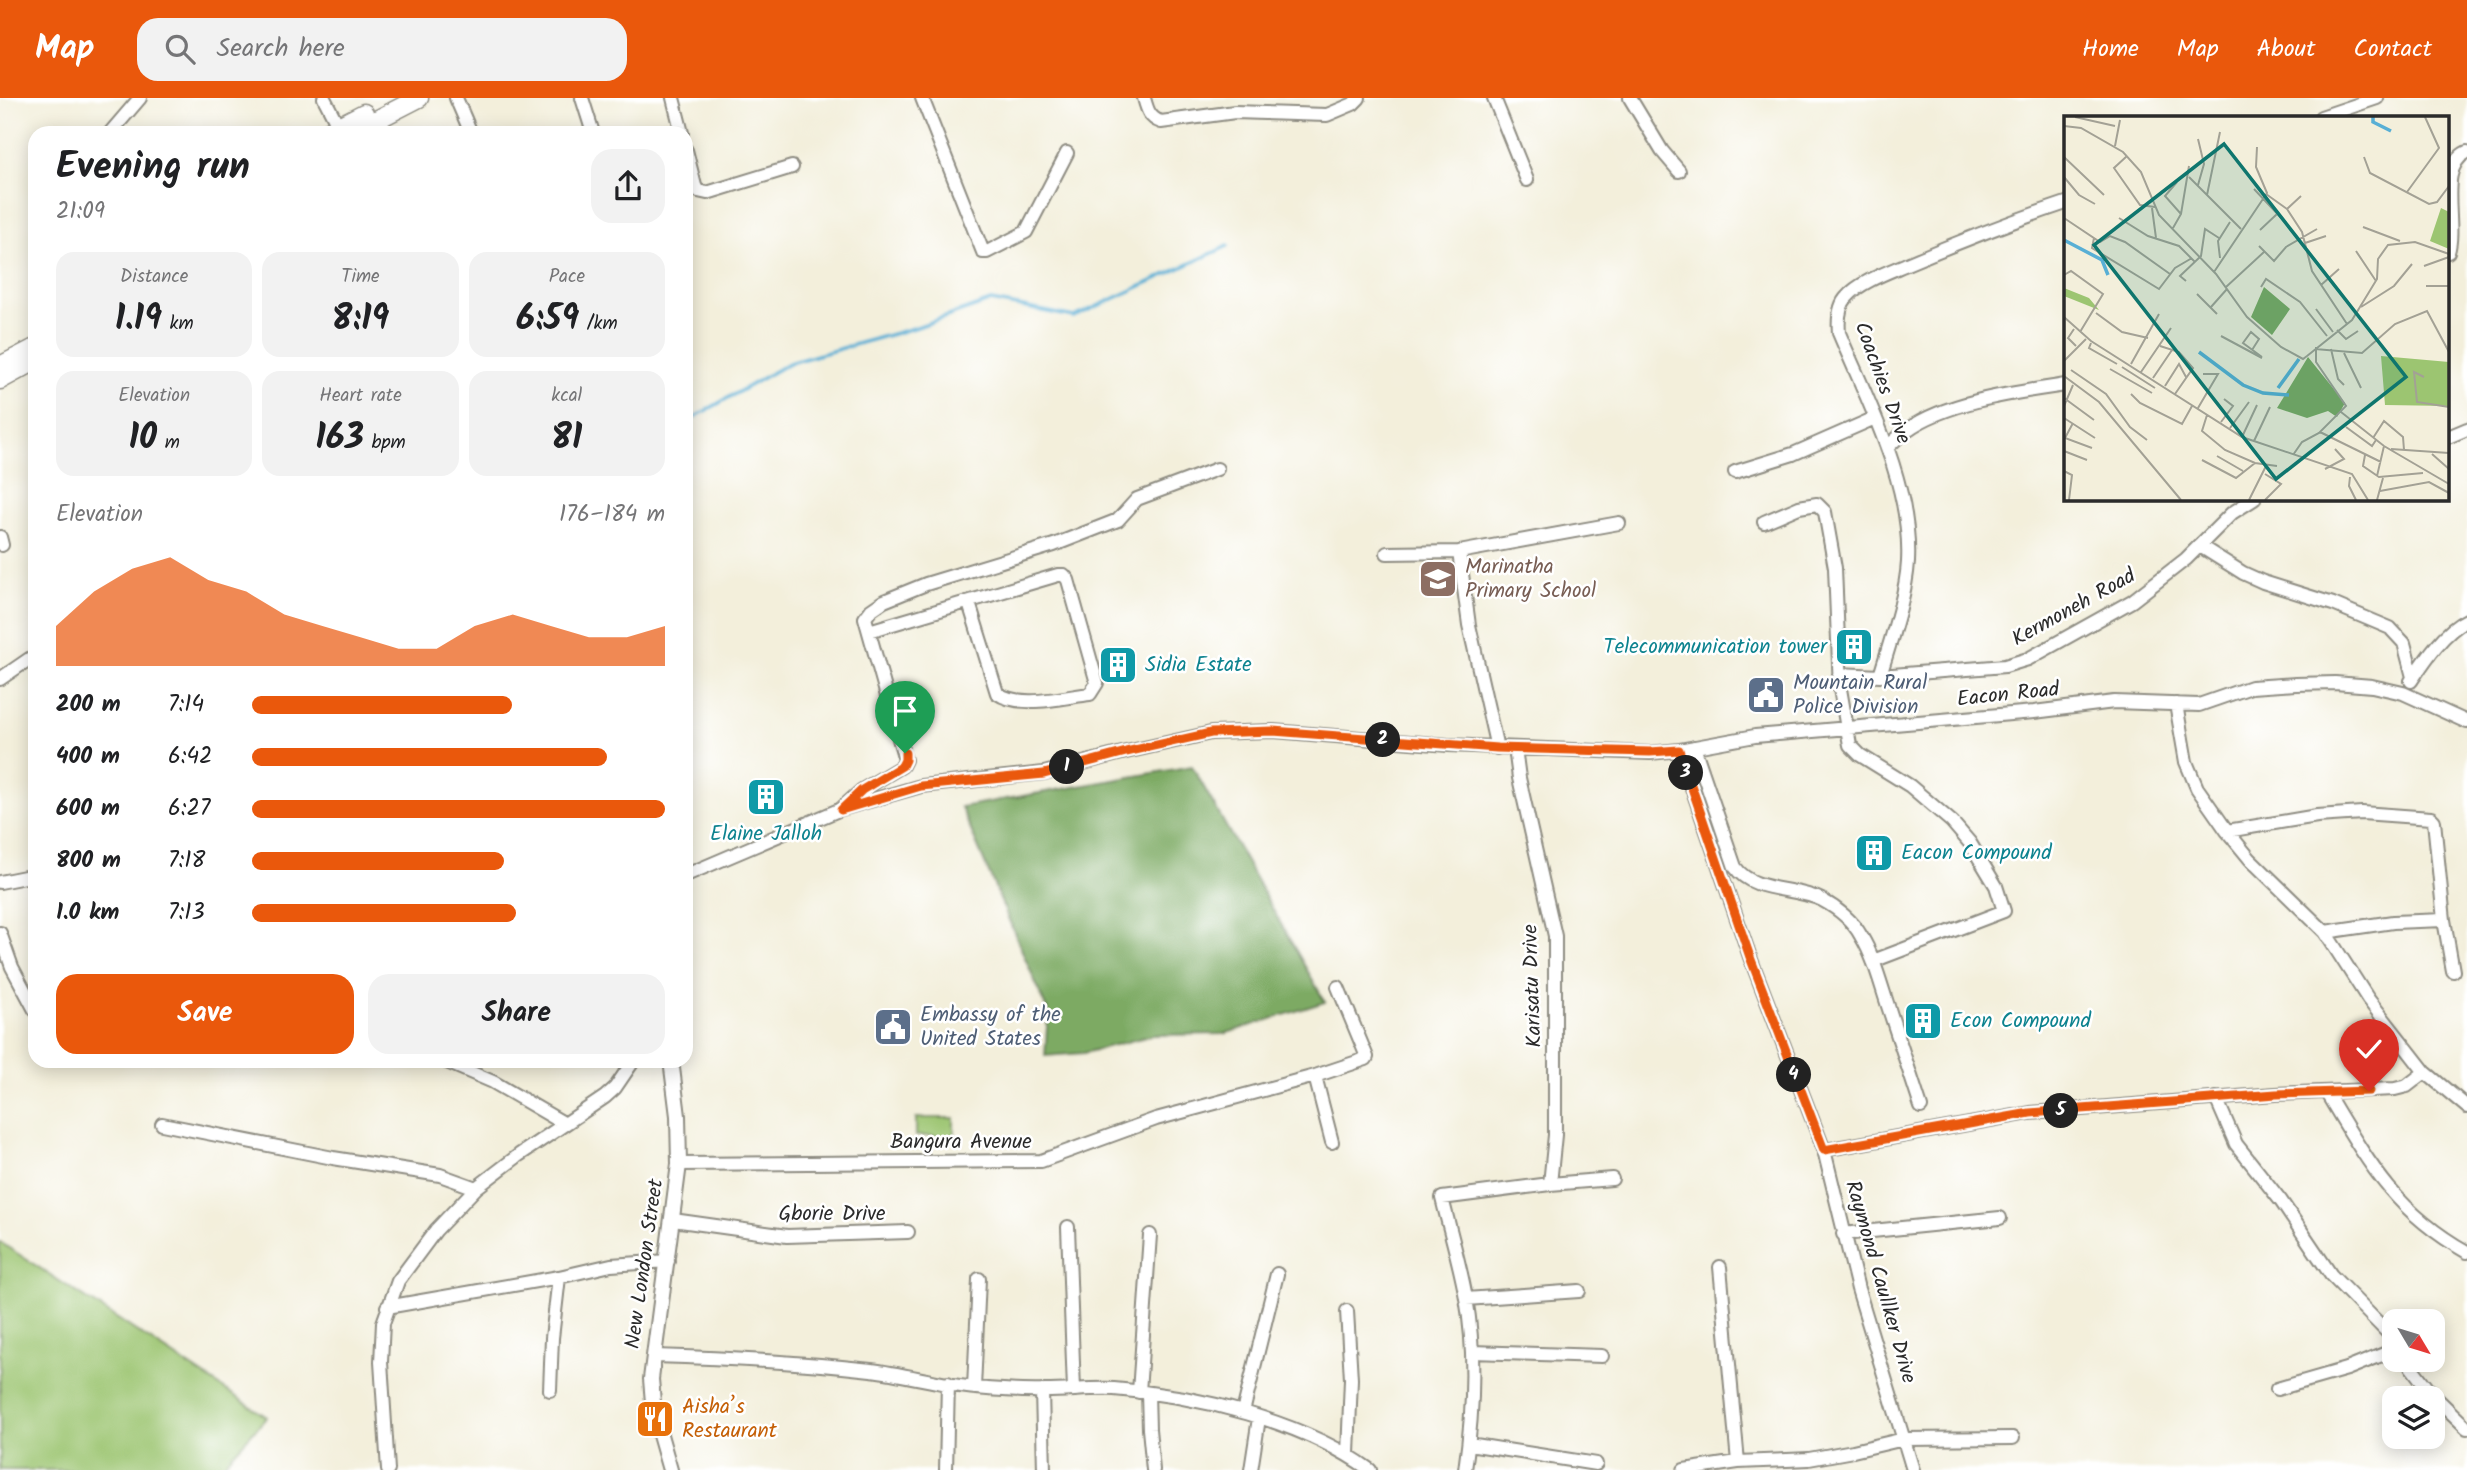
<!DOCTYPE html>
<html lang="en">
<head>
<meta charset="utf-8">
<style>
	:root { --surface:#fff; --page:#f2f2f2; --text:#202124; --muted:#757577; --accent:#ea580c }
	body { margin:0; font-family:Kalam,sans-serif; background:var(--page); color:var(--text); height:100vh; display:flex; flex-direction:column; font-size:26px; white-space:nowrap }
	* { box-sizing:border-box; margin:0 }
	p { font-size:23px; color:var(--muted) }
	.icon { flex:none; width:38px; height:38px; fill:none; stroke:currentColor; stroke-width:2; stroke-linecap:round; stroke-linejoin:round }
	.map { position:relative; flex:1; overflow:hidden }
	.sheet { position:absolute; left:28px; top:28px; width:665px; height:942px; display:flex; flex-direction:column; background:var(--surface); border-radius:21px; box-shadow:0 4px 18px #0003 }
	.sheet>* { flex:none }
	.needle { width:46px; rotate:128deg }
	.controls { position:absolute; left:2382px; top:1211px; display:grid; gap:14px }
	.controls a { display:grid; place-items:center; width:63px; height:63px; border-radius:14px; background:var(--surface); box-shadow:0 4px 18px #0003; font-size:35px }
	.pin { position:absolute; display:grid; place-items:center; width:60px; height:60px; color:#fff; margin:-72px -30px; border-radius:50% 50% 50% 0; rotate:-45deg; box-shadow:0 0 7px #0007 }
	.pin .icon { rotate:45deg }
	.km { position:absolute; width:35px; height:35px; margin:-18px; border-radius:50%; background:#222; color:#fff; font-size:19px; line-height:35px; text-align:center }
	.round { display:grid; place-items:center; flex:none; width:74px; height:74px; border-radius:21px; background:var(--page) }
	.head { display:flex; align-items:center; justify-content:space-between; height:119px; padding:0 28px }
	h1 { font-size:38px; font-weight:600; line-height:52px }
	.stats { display:grid; grid-template-columns:repeat(3,1fr); gap:10px; height:119px; padding:7px 28px }
	.stats div { display:grid; align-content:center; border-radius:18px; background:var(--page); text-align:center }
	.stats b { font-size:35px; font-weight:600 }
	.stats small { font-size:19px; font-weight:400 }
	.stats p { font-size:19px }
	.chart { height:196px; padding:14px 28px }
	.chart p { display:flex; justify-content:space-between }
	.chart svg { width:100%; height:126px; margin-top:7px; fill:var(--accent); opacity:.7 }
	.primary-button { display:flex; gap:14px; margin-top:auto; padding:14px 28px }
	.primary-button a { flex:1; height:80px; border-radius:21px; background:var(--accent); color:#fff; font-size:28px; font-weight:600; line-height:80px; text-align:center }
	.primary-button a+a { background:var(--page); color:var(--text) }
	ul { padding:0 28px; list-style:none; font-size:23px }
	li { display:grid; grid-template-columns:112px 84px 1fr; align-items:center; height:52px }
	li i { height:18px; border-radius:9px; background:var(--accent) }
	header { display:flex; align-items:center; gap:42px; box-sizing:border-box; height:98px; padding:0 35px; background:var(--accent); color:#fff }
	header strong { font-size:33px }
	nav { display:flex; gap:38px; margin-inline-start:auto; font-size:24px }
	.search { width:490px; height:63px; background:var(--page); display:flex; align-items:center; gap:18px; box-sizing:border-box; padding:0 24px; border-radius:21px; color:var(--muted); font-size:26px }
	.map>svg:first-child { display:block }
	.green { fill:#9cc571; stroke:#64784e; stroke-width:2 }
	.forest { fill:#7daa63; stroke:#546a47; stroke-width:2 }
	.lines { fill:none; stroke-linecap:round; stroke-linejoin:round }
	.stream { stroke:#58afd5; stroke-width:3.5 }
	.minor-casing { stroke:#8f8d83; stroke-width:16 }
	.tertiary-casing { stroke:#8f8d83; stroke-width:18 }
	.primary-casing { stroke:#8f8d83; stroke-width:21 }
	.minor { stroke:#fff; stroke-width:12 }
	.tertiary { stroke:#fff; stroke-width:14 }
	.primary { stroke:#fff; stroke-width:18 }
	.route-casing { stroke:#fff; stroke-width:14 }
	.route { stroke:#ea580c; stroke-width:9 }
	.labels { text-anchor:middle; dominant-baseline:central; stroke-width:5; stroke-linejoin:round; paint-order:stroke }
	.street-label { font-size:21px; fill:#2b2b2b; stroke:#fff }
	.education-label { font-size:21px; fill:#785e54; stroke:#fff; text-anchor:start }
	.culture-label { font-size:21px; fill:#0d838f; stroke:#fff; text-anchor:start }
	.service-label { font-size:21px; fill:#4e5e75; stroke:#fff; text-anchor:start }
	.food-label { font-size:21px; fill:#c56008; stroke:#fff; text-anchor:start }
	.inset-river { fill:none; stroke:#58afd5; stroke-width:3.5 }
	.inset-road { fill:none; stroke:#a3a195; stroke-width:2 }
	.view { fill:#0f766e; fill-opacity:0.15; stroke:#0f766e; stroke-width:3.5 }
	.inset-edge { fill:none; stroke:#2b2b2b; stroke-width:3.5 }
</style>
</head>
<body>
<header>
<strong>Map</strong>
<div class="search"><svg class="icon" aria-label="search" viewBox="0 0 24 24"><circle cx="10" cy="10" r="6"/><path d="M15 15l6 6"/></svg>Search here</div>
<nav><a>Home</a><a>Map</a><a>About</a><a>Contact</a></nav>
</header>
<div class="map">
<svg width="2467" height="1372" viewBox="0 0 2467 1372">
	<rect width="100%" height="100%" fill="#fff"/>
	<filter id="ink" filterUnits="userSpaceOnUse"><feTurbulence type="fractalNoise" baseFrequency=".0143" numOctaves="2"/><feDisplacementMap in="SourceGraphic" scale="14" xChannelSelector="R" yChannelSelector="G"/><feConvolveMatrix kernelMatrix="1 2 1 2 8 2 1 2 1" color-interpolation-filters="sRGB"/></filter>
	<filter id="wash" filterUnits="userSpaceOnUse"><feTurbulence type="fractalNoise" baseFrequency=".00686" numOctaves="4" result="noise"/><feDisplacementMap in="SourceGraphic" scale="28" xChannelSelector="R" yChannelSelector="G"/><feGaussianBlur stdDeviation="1.57" result="paint"/><feColorMatrix in="noise" values="0 0 0 0 0 0 0 0 0 0 0 0 0 0 0 0 0 1.4 0 .05"/><feComposite in="paint" operator="in"/></filter>
	<g filter="url(#wash)">
		<rect width="100%" height="100%" fill="#f3efdb"/>
		<!-- green -->
		<path class="green" d="M916,1020H954V1038H916Z
			M0,1144L267,1319L218,1372H0Z"/>
		<!-- forest -->
		<path class="forest" d="M1192,668L1325,904L1224,936L1153,937L1084,955L1045,958L1048,914L961,709Z"/>
		<g class="lines">
			<!-- stream -->
			<path class="stream" d="M686,324L789,265L914,230L991,203L1074,219L1228,148"/>
		</g>
	</g>
	<g filter="url(#ink)">
		<g class="lines">
			<defs>
				<path id="minor" d="M324,0L342,35
					M456,0L471,35
					M582,0L593,35
					M673,0L682,35
					M922,0L983,154H987L1026,134L1067,55
					M1144,0C1147,11 1149,20 1161,24L1235,14L1327,17L1353,6L1359,0
					M1494,0L1527,82
					M1630,0L1662,53L1679,73
					M2321,19L2377,0
					M110,35L140,0
					M686,52L695,88L698,93L707,95L792,69
					M2448,154C2457,125 2436,69 2467,54
					M2448,339L2467,331
					M1887,350C1893,344 1900,337 1907,332C1947,303 2019,294 2066,287
					M1735,374L1793,356L1875,320
					M1764,424L1799,409L1817,406L1825,414L1835,470L1840,591L1850,647L1860,657L1910,688L1952,724L1970,745L1996,788L2004,813L1873,863
					M0,439L2,447
					M2200,448L2243,475L2263,484L2333,506L2390,530L2404,545L2413,579
					M1459,454L1469,527L1497,650
					M1387,455L1459,454L1619,425
					M869,533L1058,477H1064L1068,482L1097,585L1090,596C1064,599 1019,611 997,595L969,505
					M1839,576L1880,578L2005,568L2028,561L2132,503L2186,461L2232,415L2254,401
					M1880,578C1890,544 1906,498 1908,464C1912,386 1868,304 1839,235C1838,223 1838,208 1847,199C1859,184 1891,173 1909,165C1961,143 2012,123 2066,105
					M0,581L35,557
					M2411,583C2425,562 2444,533 2467,522
					M2176,606L2186,664L2197,690L2227,733L2250,761L2325,834L2368,901L2425,974L2467,1009
					M1694,649L1735,769C1754,796 1795,788 1822,802C1837,810 1853,823 1861,838C1874,859 1880,884 1888,908C1899,942 1910,975 1921,1009
					M1515,650L1519,680L1555,838V1037L1550,1086
					M1679,652L1750,859L1824,1052L1858,1191L1913,1372
					M841,711L862,692L902,668L905,662L865,520L871,512L884,503L926,486L1054,447L1118,422L1137,401L1217,371
					M2227,733L2317,718L2362,715L2431,720L2434,723L2444,822L2453,873
					M686,777L841,711L921,688L1044,675L1126,654L1211,635L1273,633L1448,647L1650,655L1679,652L1755,638L2034,614L2114,604L2199,607L2251,589L2296,586L2335,585L2372,588L2403,595L2467,624
					M0,784L35,777
					M2325,834L2393,824L2444,822
					M0,835L12,869L35,912
					M442,962L493,984L565,1026
					M1315,978L1332,1044
					M2326,994C2368,1064 2394,1113 2467,1154
					M2216,1000L2236,1046L2281,1103L2331,1177L2394,1241
					M162,1026L333,1060L440,1077L476,1090
					M1824,1052L2030,1015L2275,996L2395,991L2407,988L2425,974
					M679,1066L1041,1063L1156,1021L1315,978L1366,961L1367,959L1338,889
					M673,1122L787,1138L908,1134
					M1068,1129L1074,1292
					M1843,1136L2000,1120
					M1720,1169L1738,1364
					M1466,1201L1579,1193
					M387,1209L559,1179
					M1347,1213L1351,1281L1348,1356
					M1472,1254L1602,1258
					M654,1258C726,1260 799,1264 871,1272C906,1276 941,1287 976,1290C999,1292 1022,1294 1045,1293C1068,1293 1091,1290 1114,1291C1196,1297 1303,1323 1370,1372
					M2406,1262L2432,1296L2467,1330
					M974,1290L979,1181
					M2277,1291L2347,1271L2394,1252
					M550,1292L552,1240L559,1179L611,1167L668,1163
					M1042,1293L1044,1372
					M1139,1294L1150,1137
					M1148,1295L1149,1331L1153,1372
					M1243,1314L1277,1176
					M1469,1346L1596,1366
					M388,1372L381,1264L383,1225L398,1183L436,1132L476,1090L519,1057L605,999L615,990L634,962
					M946,1372L948,1285
					M1251,1372L1259,1320
					M1465,1372C1473,1317 1476,1255 1466,1200C1460,1166 1450,1133 1442,1100L1550,1086L1612,1081
					M1684,1372L1738,1364L1809,1361L1853,1353L1904,1341L2013,1340"/>
				<path id="tertiary" d="M670,1372L654,1316L651,1281L679,1066L678,1018L671,962"/>
				<path id="primary" d="M325,35L364,15
					M351,35L419,0
					M0,268L35,250
					M0,282L35,263"/>
			</defs>
			<!-- minor casing -->
			<use href="#minor" class="minor-casing"/>
			<!-- tertiary casing -->
			<use href="#tertiary" class="tertiary-casing"/>
			<!-- primary casing -->
			<use href="#primary" class="primary-casing"/>
			<!-- minor -->
			<use href="#minor" class="minor"/>
			<!-- tertiary -->
			<use href="#tertiary" class="tertiary"/>
			<!-- primary -->
			<use href="#primary" class="primary"/>
		</g>
	</g>
	<g class="lines" filter="url(#ink)">
		<defs>
			<path id="route" d="M905,655V662L902,668L862,692L841,712L921,688L1044,676L1126,654L1211,635L1273,633L1497,650L1650,654L1679,652L1750,859L1824,1052L2030,1015L2276,996L2369,993"/>
		</defs>
		<!-- route casing -->
		<use href="#route" class="route-casing"/>
		<!-- route -->
		<use href="#route" class="route"/>
	</g>
	<!-- icons -->
	<defs>
		<symbol id="school-square" viewBox="-11 -11 22 22"><rect x="-9" y="-9" width="18" height="18" rx="4" fill="#8d6e63" stroke="#fff"/><path d="M0-5L7-2L0 1L-7-2ZM-4 1L0 2.5L4 1V4Q0 6-4 4Z" fill="#fff"/></symbol>
		<symbol id="building-square" viewBox="-11 -11 22 22"><rect x="-9" y="-9" width="18" height="18" rx="4" fill="#0f9aa8" stroke="#fff"/><path d="M-4-6H4V6H1V3H-1V6H-4ZM-2.5-4.3h1.7v1.8h-1.7ZM.8-4.3h1.7v1.8H.8ZM-2.5-1h1.7V.8h-1.7ZM.8-1h1.7V.8H.8Z" fill="#fff"/></symbol>
		<symbol id="civic-square" viewBox="-11 -11 22 22"><rect x="-9" y="-9" width="18" height="18" rx="4" fill="#5c6f8a" stroke="#fff"/><path d="M-.6-6.5H3V-4.5H.6V-3L4-1V1h2V6H-6V1h2V-1L-.6-3ZM-1.2 2.5V6h2.4V2.5Z" fill="#fff"/></symbol>
		<symbol id="restaurant-square" viewBox="-11 -11 22 22"><rect x="-9" y="-9" width="18" height="18" rx="4" fill="#e8710a" stroke="#fff"/><path d="M-5-6h1v4h1v-4h1v4h1v-4h1v5L-1.5 .5V6h-2V.5L-5-1ZM5-6V6H3V1.5H1.5Q1.5-4 5-6Z" fill="#fff"/></symbol>
	</defs>
	<g fill-rule="evenodd">
		<use href="#school-square" x="1416" y="459" width="44" height="44"/>
		<use href="#building-square" x="1832" y="527" width="44" height="44"/>
		<use href="#building-square" x="1096" y="545" width="44" height="44"/>
		<use href="#civic-square" x="1744" y="575" width="44" height="44"/>
		<use href="#building-square" x="744" y="677" width="44" height="44"/>
		<use href="#building-square" x="1852" y="733" width="44" height="44"/>
		<use href="#building-square" x="1901" y="901" width="44" height="44"/>
		<use href="#civic-square" x="871" y="907" width="44" height="44"/>
		<use href="#restaurant-square" x="633" y="1299" width="44" height="44"/>
	</g>
	<g class="labels">
		<!-- street labels -->
		<g class="street-label">
			<text transform="translate(1882 285) rotate(70)">Coachies Drive</text>
			<text transform="translate(2074 510) rotate(-29)">Kermoneh Road</text>
			<text transform="translate(2008 597) rotate(-6)">Eacon Road</text>
			<text transform="translate(1533 888) rotate(-92)">Karisatu Drive</text>
			<text x="961" y="1044">Bangura Avenue</text>
			<text x="832" y="1116">Gborie Drive</text>
			<text transform="translate(645 1166) rotate(-82)">New London Street</text>
			<text transform="translate(1880 1184) rotate(74)">Raymond Caullker Drive</text>
		</g>
		<!-- education labels -->
		<g class="education-label">
			<text x="1465" y="469">Marinatha<tspan x="1465" dy="24">Primary School</tspan></text>
		</g>
		<!-- culture labels -->
		<g class="culture-label">
			<text x="1827" y="549" text-anchor="end">Telecommunication tower</text>
			<text x="1145" y="567">Sidia Estate</text>
			<text x="766" y="736" text-anchor="middle">Elaine Jalloh</text>
			<text x="1901" y="755">Eacon Compound</text>
			<text x="1950" y="923">Econ Compound</text>
		</g>
		<!-- service labels -->
		<g class="service-label">
			<text x="1793" y="585">Mountain Rural<tspan x="1793" dy="24">Police Division</tspan></text>
			<text x="920" y="917">Embassy of the<tspan x="920" dy="24">United States</tspan></text>
		</g>
		<!-- food labels -->
		<g class="food-label">
			<text x="682" y="1309">Aisha’s<tspan x="682" dy="24">Restaurant</tspan></text>
		</g>
	</g>
	<!-- overview -->
	<g transform="translate(2064 18)">
		<rect width="385" height="385" fill="#f3efdb"/>
		<path d="M377,92L385,96V133L366,125ZM0,172L25,182L35,194L0,180ZM317,240L385,246V290L321,289Z" fill="#9cc571"/>
		<path d="M200,171L226,193L208,219L187,201ZM244,241L281,287L273,301L264,295L243,302L213,292Z" fill="#7daa63"/>
		<path class="inset-river" d="M309,1V6L327,15M0,124L38,144L44,159M135,236L179,269L199,277L225,279M214,272L235,243"/>
		<path class="inset-road" d="M11,1L51,10M0,10L17,12L59,36L77,56L95,99L152,158L183,201L217,231L239,243L243,240M134,23L140,48L134,69M51,30L56,4M63,40L50,52L76,89L91,91M0,41L40,79M300,41L306,57L365,88L373,86L385,70M0,61L15,79L31,88M125,61L177,113M113,66L101,80L117,98M190,73L220,105M343,76L375,32L361,1M202,78L223,93M143,79L156,16M237,80L223,93L238,116L248,155L283,208M88,92L92,122M0,102L36,126L46,120L61,126L106,158M55,102L84,120L115,130L131,146M299,111L336,125M109,112L117,98L125,50M196,114L213,98M30,122L28,132L95,173L111,152L128,142M241,127L262,120M195,130L210,145L222,131L253,113M292,135L312,165M156,142L154,125L166,106M360,150L385,141M150,156L203,77L192,51L193,31M0,159L7,155L39,178L16,216M122,165L116,160L137,140L141,113L155,122M257,169L275,153M362,170H385M162,171L200,136M197,171L202,163L236,186L263,220M133,178L153,198M147,191L163,173M297,191L330,170L348,148M252,193L269,216M32,197L58,216L84,222M0,201L27,225L178,321L288,358L304,384M10,213L4,222L12,230M273,214L282,223L294,215M157,220L198,242M27,227L25,232L53,248M96,230L115,236L129,252L111,278M251,233L298,237L331,208L363,195L385,236M267,233L274,263L280,269M188,234L195,223L187,216L179,227L198,241M280,237L297,272M243,240L288,204L313,163L314,143L324,129L351,126L385,138M0,245L22,223M67,248L95,198M58,251L91,272M46,253L88,277M7,254L42,278L66,311L83,324M77,256L107,212M0,260L35,286L117,384M360,261L350,256L353,286L385,291M89,262L108,234M101,270L115,248L122,261M67,278L76,287L118,308L128,290M0,282L30,304M0,290L9,269M134,292L154,258H139M277,296L320,330L385,368M143,299L138,315L161,334L191,347L213,350M0,302L31,322M157,306L169,290L160,283M9,307L1,322L28,332M282,311L308,330L312,324M166,312L185,286M256,316L317,346M178,321L193,289M309,322L320,305L339,321L340,334M190,325L206,291M327,333L385,337M0,335L23,344M368,338L385,353M229,339L238,326L255,317L282,290L252,246V231M301,339L299,350L315,361L359,357M153,340L179,355M138,344L172,362L191,347M261,353L280,343L271,333M0,355L8,359L5,384M201,358L217,368L201,384M313,360L320,330M286,361L285,370L292,384M316,375L365,366L385,377M185,384L202,350M313,384L319,362"/>
		<path class="view" d="M160,28L342,261L212,363L30,129Z"/>
		<rect width="385" height="385" class="inset-edge"/>
	</g>
</svg>
<div class="controls">
<a><svg class="needle" viewBox="-14 -14 28 28"><path d="M0-13l5 13h-10z" fill="#e53935"/><path d="M0 13l5-13h-10z" fill="#757577"/></svg></a>
<a><svg class="icon" aria-label="layers" viewBox="0 0 24 24"><path d="M12 4l9 5-9 5-9-5zM3 14l9 5 9-5"/></svg></a>
</div>
<div class="pin" style="left:905px;top:655px;background:#1e9e55"><svg class="icon" aria-label="arrive" viewBox="0 0 24 24"><path d="M6 21V4h12l-3 4 3 4H6"/></svg></div>
<div class="pin" style="left:2369px;top:993px;background:#d93025"><svg class="icon" aria-label="check" viewBox="0 0 24 24"><path d="M5 12l5 5 9-10"/></svg></div>
<b class="km" style="left:1067px;top:669px">1</b>
<b class="km" style="left:1383px;top:642px">2</b>
<b class="km" style="left:1686px;top:675px">3</b>
<b class="km" style="left:1794px;top:977px">4</b>
<b class="km" style="left:2061px;top:1013px">5</b>
<section class="sheet">
<div class="head"><div><h1>Evening run</h1><p>21:09</p></div><a class="round"><svg class="icon" aria-label="share" viewBox="0 0 24 24"><path d="M12 15V3M7 8l5-5 5 5M5 13v7h14v-7"/></svg></a></div>
<div class="stats">
<div><p>Distance</p><b>1.19<small> km</small></b></div>
<div><p>Time</p><b>8:19</b></div>
<div><p>Pace</p><b>6:59<small> /km</small></b></div>
</div>
<div class="stats">
<div><p>Elevation</p><b>10<small> m</small></b></div>
<div><p>Heart rate</p><b>163<small> bpm</small></b></div>
<div><p>kcal</p><b>81</b></div>
</div>
<div class="chart"><p><span>Elevation</span>176–184 m</p>
<svg viewBox="0 0 160 44" preserveAspectRatio="none"><path d="M0 44V30L10 18L20 10L30 6L40 14L50 18L60 26L70 30L80 34L90 38L100 38L110 30L120 26L130 30L140 34L150 34L160 30V44z"/></svg>
</div>
<ul>
<li><b>200 m</b>7:14<i style="width:63%"></i></li>
<li><b>400 m</b>6:42<i style="width:86%"></i></li>
<li><b>600 m</b>6:27<i style="width:100%"></i></li>
<li><b>800 m</b>7:18<i style="width:61%"></i></li>
<li><b>1.0 km</b>7:13<i style="width:64%"></i></li>
</ul>
<div class="primary-button"><a>Save</a><a>Share</a></div>
</section>
</div>
</body>
</html>
